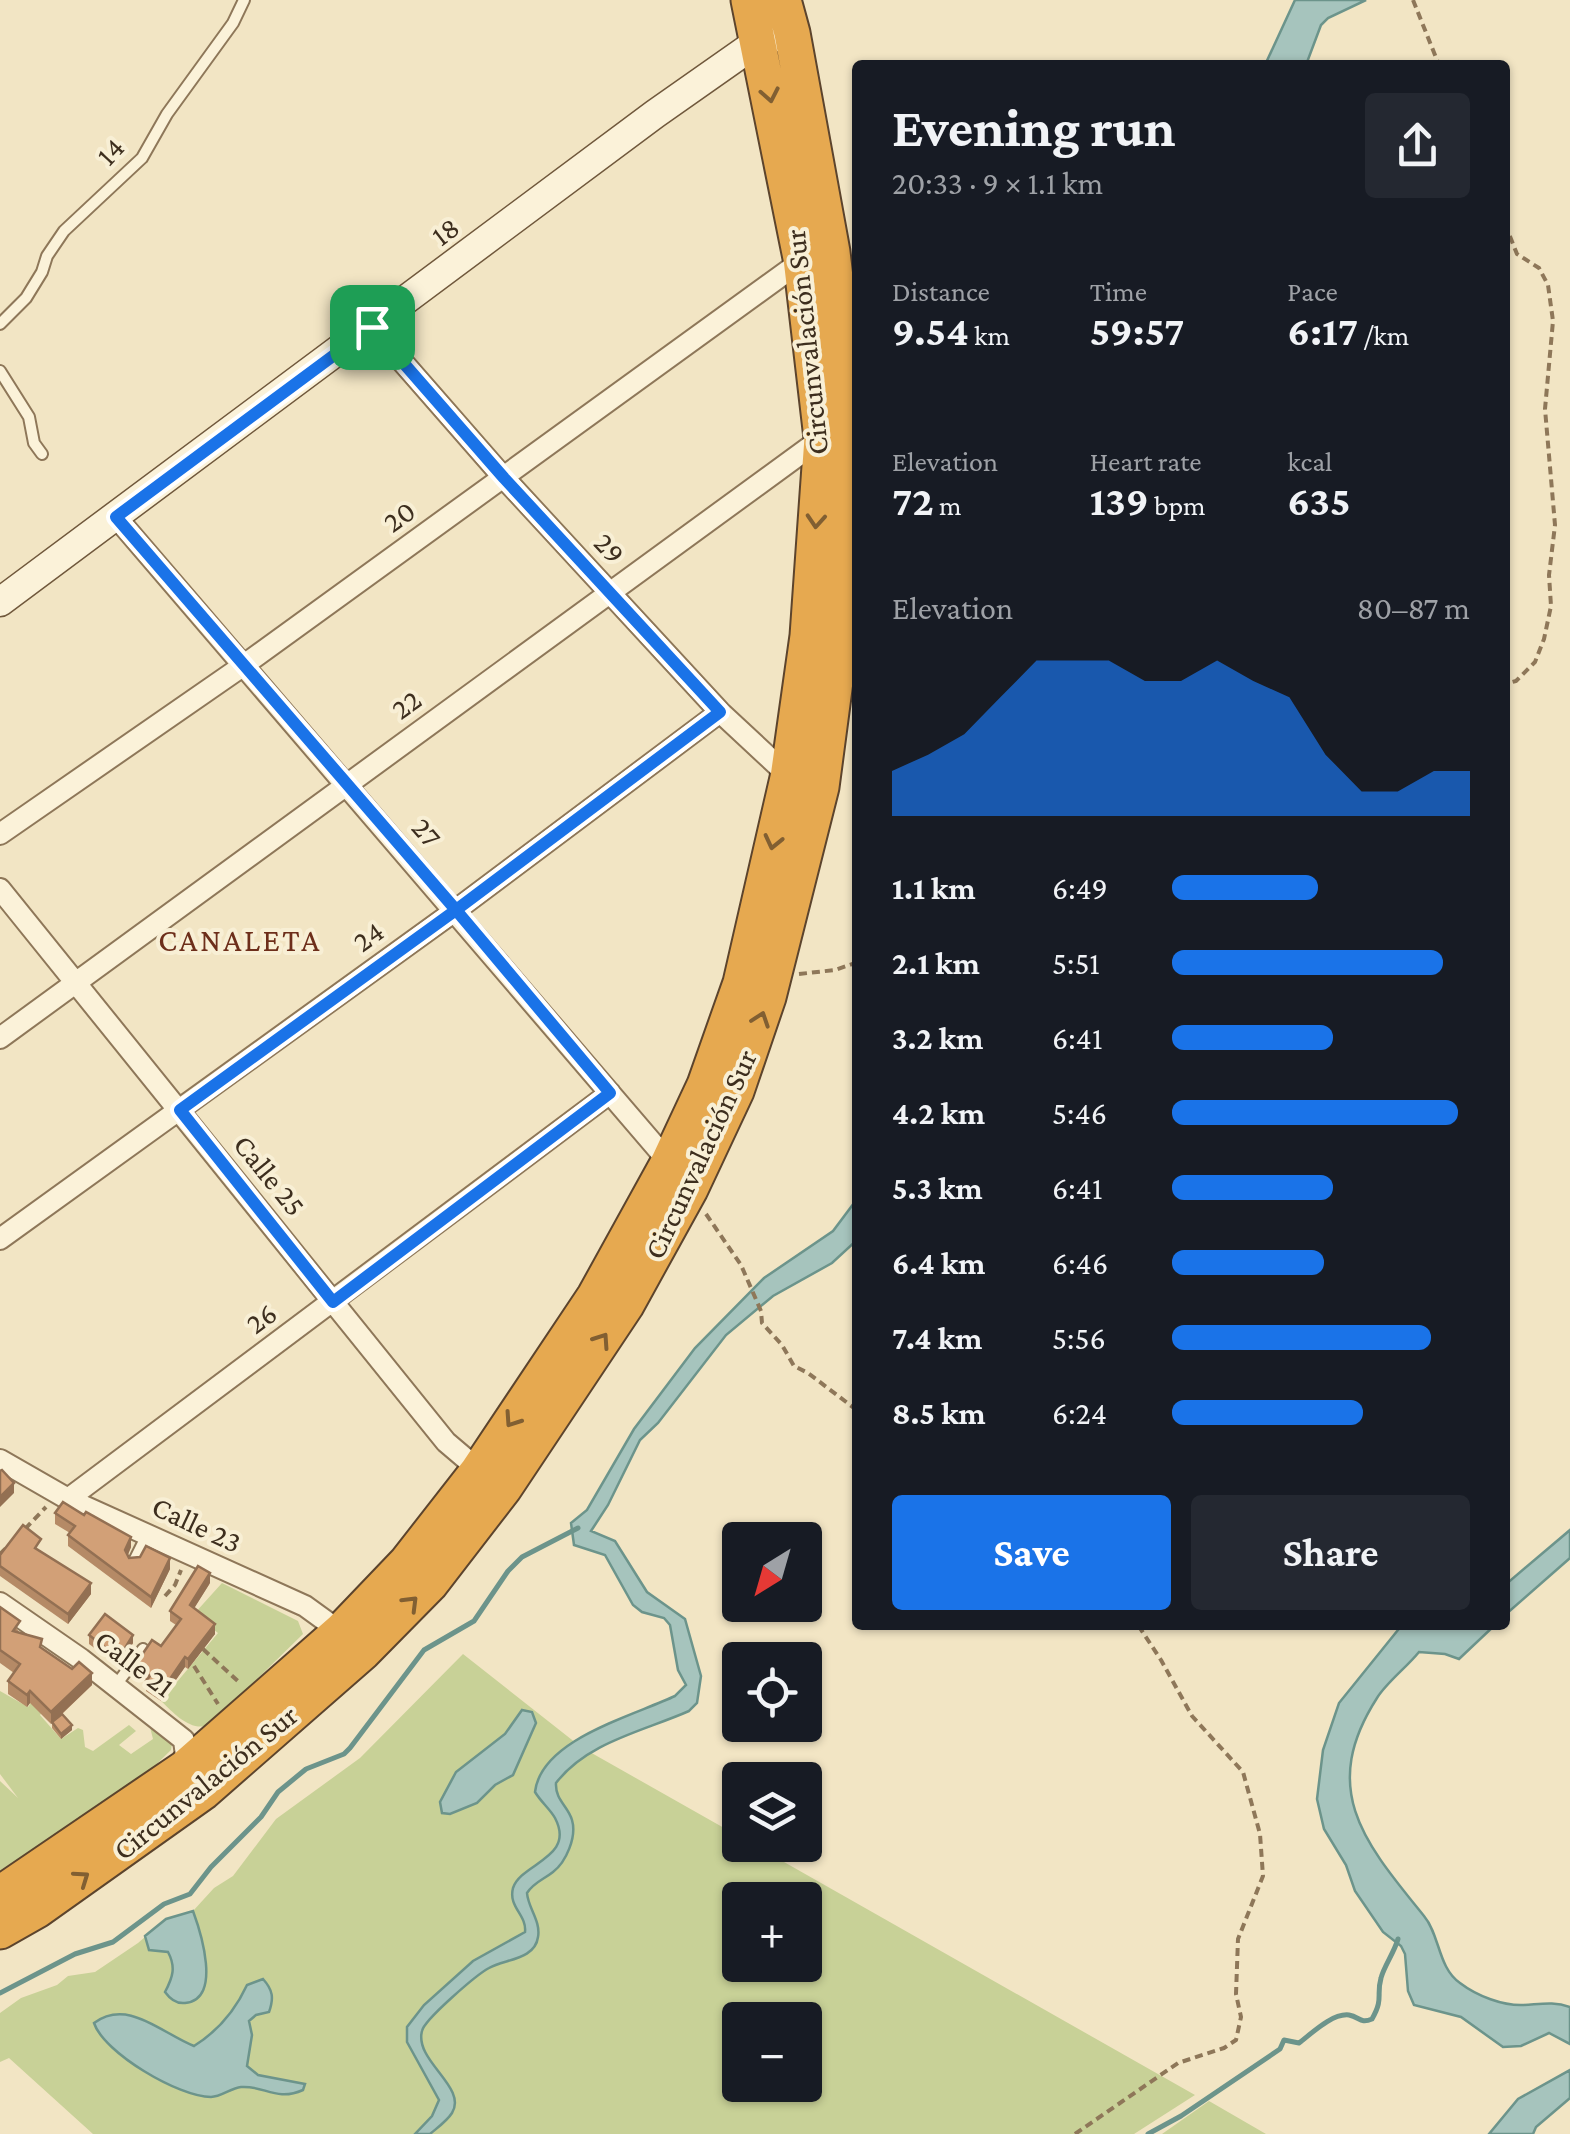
<!DOCTYPE html>
<html lang="en">
<head>
<meta charset="utf-8">
<style>
	:root { --surface:#171b24; --page:#242831; --text:#f1f3f6; --muted:#9ea1a6; --accent:#1a73e8 }
	body { margin:0; font-family:"Crimson Pro",serif; background:var(--page); color:var(--text); height:100vh; display:flex; flex-direction:column; font-size:38px; white-space:nowrap }
	* { box-sizing:border-box; margin:0 }
	p { font-size:32px; color:var(--muted) }
	.icon { flex:none; width:55px; height:55px; fill:none; stroke:currentColor; stroke-width:2; stroke-linecap:round; stroke-linejoin:round }
	.map { position:relative; flex:1; overflow:hidden }
	.sheet { position:absolute; left:852px; top:60px; width:658px; height:1570px; display:flex; flex-direction:column; background:var(--surface); border-radius:10px; box-shadow:0 2px 8px #0004 }
	.sheet>* { flex:none }
	.needle { width:65px; rotate:217deg }
	.tools { position:absolute; left:722px; top:1522px; display:grid; gap:20px }
	.tools a { display:grid; place-items:center; width:100px; height:100px; border-radius:10px; background:var(--surface); box-shadow:0 2px 8px #0004; font-size:50px }
	.pin { position:absolute; display:grid; place-items:center; width:85px; height:85px; color:#fff; margin:-42px; border-radius:20px; box-shadow:0 5px 15px #0006 }
	.round { display:grid; place-items:center; flex:none; width:105px; height:105px; border-radius:10px; background:var(--page) }
	.headline { display:flex; align-items:center; justify-content:space-between; height:170px; padding:0 40px }
	h1 { font-size:55px; font-weight:700; line-height:75px }
	.metrics { display:grid; grid-template-columns:repeat(3,1fr); gap:15px; height:170px; padding:10px 40px }
	.metrics div { display:grid; align-content:center }
	.metrics b { font-size:42px; font-weight:700 }
	.metrics small { font-size:28px; font-weight:400 }
	.metrics p { font-size:28px }
	.chart { height:280px; padding:20px 40px }
	.chart p { display:flex; justify-content:space-between }
	.chart svg { width:100%; height:180px; margin-top:10px; fill:var(--accent); opacity:.7 }
	.cta { display:flex; gap:20px; margin-top:auto; padding:20px 40px }
	.cta a { flex:1; height:115px; border-radius:10px; background:var(--accent); color:#fff; font-size:40px; font-weight:700; line-height:115px; text-align:center }
	.cta a+a { background:var(--page); color:var(--text) }
	ul { padding:0 40px; list-style:none; font-size:32px }
	li { display:grid; grid-template-columns:160px 120px 1fr; align-items:center; height:75px }
	li i { height:25px; border-radius:12px; background:var(--accent) }
	.map>svg:first-child { display:block }
	.green { fill:#c8d197; fill-rule:evenodd }
	.water { fill:#a6c4bd; stroke:#6c948b; stroke-width:2.5 }
	.lines { fill:none; stroke-linecap:round; stroke-linejoin:round }
	.stream { stroke:#6c948b; stroke-width:5 }
	.lane-casing { stroke:#8e7759; stroke-width:14 }
	.street-casing { stroke:#8e7759; stroke-width:24 }
	.secondary-casing { stroke:#70583c; stroke-width:31 }
	.highway-casing { stroke:#5c442d; stroke-width:39 }
	.path { stroke:#8e7759; stroke-width:4; stroke-dasharray:8 5; stroke-linecap:butt }
	.lane { stroke:#fbf2d9; stroke-width:10 }
	.street { stroke:#fbf2d9; stroke-width:20 }
	.secondary { stroke:#fbf2d9; stroke-width:28 }
	.highway { stroke:#e6a950; stroke-width:35 }
	.wall { fill:#b58a66 }
	.shaded-wall { fill:#937053 }
	.building { fill:#d2a077; stroke:#937053; stroke-width:2.5 }
	.oneway { stroke:#815f32 }
	.route-casing { stroke:#fff; stroke-width:20 }
	.route { stroke:#1a73e8; stroke-width:12 }
	.labels { text-anchor:middle; dominant-baseline:central; stroke-width:8; stroke-linejoin:round; paint-order:stroke }
	.street-label { font-size:30px; fill:#3d2e1e; stroke:#f8efd5 }
	.neighbourhood-label { font-size:32px; letter-spacing:2.5px; fill:#6d2e1a; stroke:#f8efd5 }
</style>
</head>
<body>
<div class="map">
<svg width="1570" height="2134" viewBox="0 0 1570 2134">
	<rect width="100%" height="100%" fill="#f2e5c4"/>
	<!-- green -->
	<path class="green" d="M222,1583L298,1621L303,1634L210,1725C190,1732 175,1714 161,1701L218,1633L194,1614Z
		M463,1654L581,1747L740,1837V1845H754L1195,2095L1134,2134H93L9,2058L0,2062V2013L21,1998L57,1985L68,1976L95,1972L138,1943L166,1919L193,1911L214,1888L233,1876L276,1819L360,1758ZM740,1900H805V1965H740ZM740,2020H805V2085H740Z
		M66,1666L79,1671L40,1715L61,1739L78,1728L83,1730L85,1747L93,1751L129,1725L136,1731L119,1745L131,1754L153,1739L150,1727L141,1717L172,1743L171,1750L124,1796L0,1878V1781L18,1798L0,1774V1691L28,1707L54,1670Z
		M1209,2101L1266,2134H1162Z"/>
	<!-- water -->
	<path class="water" d="M1295,0H1366L1328,18L1321,25L1306,65H1265Z
		M857,1199V1240L832,1263L773,1296L726,1335L658,1423L640,1440L608,1505L591,1531L615,1541L647,1592L685,1619L701,1676L697,1703L689,1711C644,1731 587,1742 556,1783C555,1800 568,1806 572,1820C577,1837 566,1862 553,1872C543,1880 534,1882 527,1893C528,1908 541,1921 538,1937C535,1960 504,1959 489,1968C476,1975 424,2020 422,2031C414,2061 468,2087 452,2113C447,2121 437,2128 430,2134H415L432,2116L439,2100L407,2042V2027L424,2005L473,1961L525,1932C527,1915 508,1907 513,1888C521,1863 576,1858 555,1818C550,1809 541,1802 535,1792C541,1739 633,1716 675,1696L686,1685L678,1670L670,1625L664,1618L642,1612L633,1605L605,1555L574,1545L571,1523L587,1510L634,1429L695,1348L764,1278L833,1231Z
		M1570,1530V1558L1505,1615V1585Z
		M1402,1625H1495L1459,1659L1445,1654L1419,1652C1406,1668 1387,1682 1377,1698C1318,1790 1365,1843 1424,1916C1440,1935 1438,1968 1460,1983C1477,1996 1503,2006 1524,2005C1541,2004 1554,2001 1570,2007V2044L1549,2033L1521,2046L1503,2047L1461,2017L1414,2005L1408,1991L1405,1954L1401,1946L1383,1932L1355,1891L1346,1865L1324,1829L1317,1799L1323,1750L1339,1703Z
		M522,1710L532,1712L536,1723L513,1775L495,1785L477,1803L450,1814L442,1813L440,1802L456,1772L505,1734Z
		M193,1911C200,1930 223,2000 185,2003C176,2004 170,1999 165,1992C173,1977 176,1967 168,1952L149,1950L145,1936L166,1919Z
		M263,1979C273,1990 274,1998 269,2012L256,2015L249,2021L252,2035L247,2066L258,2075L305,2084L303,2090C276,2102 264,2085 241,2087C231,2088 221,2097 211,2097C179,2097 104,2053 94,2023C128,1998 161,2033 194,2046C218,2031 235,2011 247,1985Z
		M1570,2070V2098L1536,2127L1533,2134H1489L1518,2099Z"/>
	<g class="lines">
		<!-- stream -->
		<path class="stream" d="M0,1993L75,1954L113,1942L164,1904L190,1894L211,1867L261,1817L278,1792L306,1769L344,1754L350,1748L424,1650L474,1621L508,1571L522,1557L578,1528
			M1148,2134L1181,2116L1280,2049L1284,2040L1299,2043C1311,2034 1332,2013 1349,2015C1360,2017 1360,2024 1372,2019C1384,1998 1376,1996 1381,1978C1384,1966 1394,1953 1398,1939"/>
		<defs>
			<path id="lane" d="M0,324L26,298L42,272L47,256L64,231L142,158L167,114L233,23L244,0
				M0,371L29,417L34,443L42,454
				M134,1561L147,1535
				M116,1685L143,1649"/>
			<path id="street" d="M372,327L504,478L720,712L792,779
				M116,517L674,1168
				M0,834L244,665L807,257
				M0,889L446,1442L486,1476
				M0,1038L822,438
				M0,1239L456,910L720,712
				M0,1460L68,1499L305,1606L345,1635
				M68,1499L610,1093
				M0,1603L81,1659L184,1740L188,1772"/>
			<path id="secondary" d="M0,602L655,114L759,41L773,38"/>
			<path id="highway" d="M0,1894L185,1768L341,1631L407,1562L478,1471L595,1296L669,1162L705,1085L741,983L788,778L808,636L822,438L801,258L749,0
				M0,1931L37,1910L203,1792L363,1652L430,1584L504,1488L626,1305L690,1189L736,1091L768,997L821,787L839,651L854,439L832,252L792,33L783,0"/>
		</defs>
		<!-- lane casing -->
		<use href="#lane" class="lane-casing"/>
		<!-- street casing -->
		<use href="#street" class="street-casing"/>
		<!-- secondary casing -->
		<use href="#secondary" class="secondary-casing"/>
		<!-- highway casing -->
		<use href="#highway" class="highway-casing"/>
		<!-- path -->
		<path class="path" d="M1413,0L1439,65
			M1505,224L1517,254L1539,268L1548,285L1553,321L1545,409L1555,525L1549,575L1551,606L1544,639L1535,662L1516,681L1505,684
			M799,974L835,970L858,962
			M706,1214L741,1265L761,1311L762,1323L782,1345L794,1366L808,1373L858,1411
			M25,1529L46,1507
			M0,1554L7,1547
			M165,1596L175,1585L181,1570
			M203,1649L241,1684
			M194,1666L218,1704
			M1075,2134L1178,2063L1224,2048L1236,2040L1241,2017L1236,1994L1238,1939L1263,1876L1260,1834L1243,1772L1192,1716L1161,1660L1138,1625"/>
		<!-- lane -->
		<use href="#lane" class="lane"/>
		<!-- street -->
		<use href="#street" class="street"/>
		<!-- secondary -->
		<use href="#secondary" class="secondary"/>
		<!-- highway -->
		<use href="#highway" class="highway"/>
	</g>
	<!-- wall -->
	<path class="wall" d="M55,1513L131,1547L128,1555L129,1558L170,1569L151,1608L68,1546V1535L70,1533L55,1524Z
		M41,1550L40,1551L91,1594L68,1624L0,1576V1555Z
		M210,1583L194,1608L215,1634L188,1669L185,1667L161,1701L146,1691V1682L135,1674V1665L161,1646L176,1625L170,1621V1611Z
		M0,1607L20,1633L92,1685L59,1717L72,1730L61,1739L52,1728V1723L51,1724L30,1703L27,1707L8,1694V1681L14,1673L0,1663Z
		M89,1635L133,1643L119,1666L89,1644Z"/>
	<!-- shaded-wall -->
	<path class="shaded-wall" d="M14,1483V1493L0,1507V1497Z
		M131,1537V1547L125,1561V1550Z
		M170,1558V1569L151,1608V1597Z
		M210,1573V1583L190,1615V1605Z
		M91,1583V1594L68,1624V1614Z
		M215,1624V1634L188,1669V1659Z
		M133,1635V1643L119,1666V1658Z
		M185,1657V1667L161,1701V1692Z
		M92,1673V1685L51,1724V1712Z
		M30,1691V1703L27,1707V1695Z
		M72,1725V1730L61,1739V1734Z"/>
	<!-- building -->
	<path class="building" d="M2,1470L14,1483L0,1497V1471Z
		M63,1502L84,1515L86,1512L131,1537L125,1550L129,1558L140,1557L146,1546L170,1558L151,1597L68,1535L75,1526L55,1513Z
		M23,1525L41,1539L35,1548L91,1583L68,1614L0,1566V1555Z
		M198,1566L210,1573L190,1605L215,1624L188,1659L185,1657L161,1692L146,1681L150,1676L135,1665L152,1640L161,1646L181,1619L170,1611Z
		M0,1607L20,1621L13,1631L42,1639L40,1647L72,1669L79,1662L92,1673L51,1712L30,1691L27,1695L8,1681L20,1664L0,1650Z
		M105,1614L133,1635L119,1658L89,1635Z
		M62,1714L72,1725L61,1734L52,1722Z"/>
	<!-- one-way arrows -->
	<defs><path id="oneway-chevron" d="M-2-3.5L2.5 0L-2 3.5" fill="none" stroke-width="1.6" stroke-linecap="round" stroke-linejoin="round" transform="scale(2.5)"/></defs>
	<g class="oneway">
		<use href="#oneway-chevron" transform="translate(770 95) rotate(79)"/>
		<use href="#oneway-chevron" transform="translate(816 521) rotate(94)"/>
		<use href="#oneway-chevron" transform="translate(773 842) rotate(103)"/>
		<use href="#oneway-chevron" transform="translate(761 1019) rotate(-71)"/>
		<use href="#oneway-chevron" transform="translate(602 1340) rotate(-56)"/>
		<use href="#oneway-chevron" transform="translate(512 1420) rotate(124)"/>
		<use href="#oneway-chevron" transform="translate(411 1603) rotate(-45)"/>
		<use href="#oneway-chevron" transform="translate(82 1878) rotate(-35)"/>
	</g>
	<g class="lines">
		<defs>
			<path id="route" d="M372,327L116,517L456,910L180,1110L333,1302L610,1093L456,910L720,712L504,478L372,327"/>
		</defs>
		<!-- route casing -->
		<use href="#route" class="route-casing"/>
		<!-- route -->
		<use href="#route" class="route"/>
	</g>
	<g class="labels">
		<!-- street labels -->
		<g class="street-label">
			<text transform="translate(110 151) rotate(-47)">14</text>
			<text transform="translate(445 231) rotate(-37)">18</text>
			<text transform="translate(806 342) rotate(-96)">Circunvalación Sur</text>
			<text transform="translate(399 516) rotate(-36)">20</text>
			<text transform="translate(610 548) rotate(47)">29</text>
			<text transform="translate(406 704) rotate(-36)">22</text>
			<text transform="translate(427 832) rotate(49)">27</text>
			<text transform="translate(368 936) rotate(-36)">24</text>
			<text transform="translate(700 1154) rotate(-65)">Circunvalación Sur</text>
			<text transform="translate(270 1175) rotate(51)">Calle 25</text>
			<text transform="translate(261 1318) rotate(-37)">26</text>
			<text transform="translate(197 1524) rotate(25)">Calle 23</text>
			<text transform="translate(135 1663) rotate(37)">Calle 21</text>
			<text transform="translate(205 1782) rotate(-39)">Circunvalación Sur</text>
		</g>
		<!-- neighbourhood labels -->
		<g class="neighbourhood-label">
			<text x="240" y="940">CANALETA</text>
		</g>
	</g>
</svg>
<div class="tools">
<a><svg class="needle" viewBox="-14 -14 28 28"><path d="M0-13l5 13h-10z" fill="#e53935"/><path d="M0 13l5-13h-10z" fill="#9ea1a6"/></svg></a>
<a><svg class="icon" aria-label="locate" viewBox="0 0 24 24"><circle cx="12" cy="12" r="6"/><path d="M12 2v4M12 18v4M2 12h4M18 12h4"/></svg></a>
<a><svg class="icon" aria-label="layers" viewBox="0 0 24 24"><path d="M12 4l9 5-9 5-9-5zM3 14l9 5 9-5"/></svg></a>
<a>+</a>
<a>−</a>
</div>
<div class="pin" style="left:372px;top:327px;background:#1e9e55"><svg class="icon" aria-label="arrive" viewBox="0 0 24 24"><path d="M6 21V4h12l-3 4 3 4H6"/></svg></div>
<section class="sheet">
<div class="headline"><div><h1>Evening run</h1><p>20:33 · 9 × 1.1 km</p></div><a class="round"><svg class="icon" aria-label="share" viewBox="0 0 24 24"><path d="M12 15V3M7 8l5-5 5 5M5 13v7h14v-7"/></svg></a></div>
<div class="metrics">
<div><p>Distance</p><b>9.54<small> km</small></b></div>
<div><p>Time</p><b>59:57</b></div>
<div><p>Pace</p><b>6:17<small> /km</small></b></div>
</div>
<div class="metrics">
<div><p>Elevation</p><b>72<small> m</small></b></div>
<div><p>Heart rate</p><b>139<small> bpm</small></b></div>
<div><p>kcal</p><b>635</b></div>
</div>
<div class="chart"><p><span>Elevation</span>80–87 m</p>
<svg viewBox="0 0 160 44" preserveAspectRatio="none"><path d="M0 44V33L10 29L20 24L30 15L40 6L50 6L60 6L70 11L80 11L90 6L100 11L110 15L120 29L130 38L140 38L150 33L160 33V44z"/></svg>
</div>
<ul>
<li><b>1.1 km</b>6:49<i style="width:49%"></i></li>
<li><b>2.1 km</b>5:51<i style="width:91%"></i></li>
<li><b>3.2 km</b>6:41<i style="width:54%"></i></li>
<li><b>4.2 km</b>5:46<i style="width:96%"></i></li>
<li><b>5.3 km</b>6:41<i style="width:54%"></i></li>
<li><b>6.4 km</b>6:46<i style="width:51%"></i></li>
<li><b>7.4 km</b>5:56<i style="width:87%"></i></li>
<li><b>8.5 km</b>6:24<i style="width:64%"></i></li>
</ul>
<div class="cta"><a>Save</a><a>Share</a></div>
</section>
</div>
</body>
</html>
